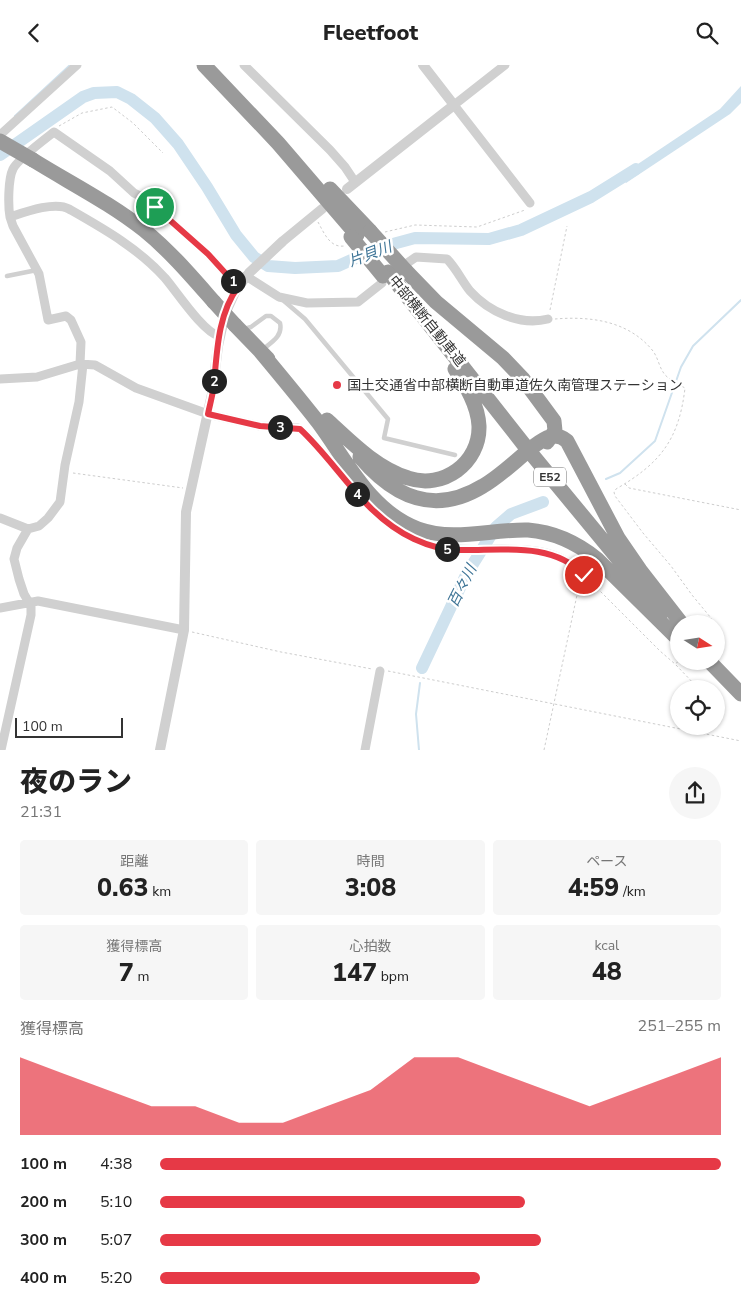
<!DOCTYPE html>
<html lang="ja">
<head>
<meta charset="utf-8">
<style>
	:root { --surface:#fff; --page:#f6f6f6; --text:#222; --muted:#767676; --accent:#e63946 }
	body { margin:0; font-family:"Nunito Sans","Noto Sans JP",sans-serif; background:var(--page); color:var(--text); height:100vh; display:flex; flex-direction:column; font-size:19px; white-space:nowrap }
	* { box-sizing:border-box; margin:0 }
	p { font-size:16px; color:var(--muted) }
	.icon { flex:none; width:28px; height:28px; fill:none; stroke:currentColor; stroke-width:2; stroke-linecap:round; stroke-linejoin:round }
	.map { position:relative; height:685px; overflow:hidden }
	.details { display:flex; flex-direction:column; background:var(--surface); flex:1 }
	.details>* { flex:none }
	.needle { width:32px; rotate:102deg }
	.fabs { position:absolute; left:670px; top:550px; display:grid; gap:10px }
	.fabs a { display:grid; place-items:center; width:55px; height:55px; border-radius:50%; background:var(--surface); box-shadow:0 1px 4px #0004; font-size:25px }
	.scale { position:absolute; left:15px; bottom:12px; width:108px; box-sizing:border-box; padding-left:5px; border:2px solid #333; border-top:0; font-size:14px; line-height:18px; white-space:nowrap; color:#333; -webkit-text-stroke:4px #fff; paint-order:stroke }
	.pin { position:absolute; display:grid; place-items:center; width:42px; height:42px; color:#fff; margin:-21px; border:2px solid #fff; border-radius:50%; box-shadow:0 1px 5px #0007 }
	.km { position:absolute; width:25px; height:25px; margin:-12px; border-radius:50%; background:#222; color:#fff; font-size:14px; line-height:25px; text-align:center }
	.round { display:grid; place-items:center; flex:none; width:52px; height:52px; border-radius:26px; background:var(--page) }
	.headline { display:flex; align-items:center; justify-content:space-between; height:85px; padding:0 20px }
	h1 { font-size:28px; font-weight:800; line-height:38px }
	.metrics { display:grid; grid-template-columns:repeat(3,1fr); gap:8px; height:85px; padding:5px 20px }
	.metrics div { display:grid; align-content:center; border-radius:5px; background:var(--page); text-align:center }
	.metrics b { font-size:25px; font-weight:800 }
	.metrics small { font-size:14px; font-weight:400 }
	.metrics p { font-size:14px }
	.chart { height:140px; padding:10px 20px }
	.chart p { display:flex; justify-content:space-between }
	.chart svg { width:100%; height:90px; margin-top:5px; fill:var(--accent); opacity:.7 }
	ul { padding:0 20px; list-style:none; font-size:16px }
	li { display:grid; grid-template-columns:80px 60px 1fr; align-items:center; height:38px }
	li i { height:12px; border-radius:6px; background:var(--accent) }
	header { display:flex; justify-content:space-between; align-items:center; height:65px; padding:0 20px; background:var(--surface); font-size:22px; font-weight:800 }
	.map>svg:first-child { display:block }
	.water { fill:#cfe2ee }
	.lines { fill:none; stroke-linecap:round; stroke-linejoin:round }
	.stream { stroke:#cfe2ee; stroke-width:2 }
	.river { stroke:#cfe2ee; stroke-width:12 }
	.path { stroke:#cdcdcd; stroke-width:1; stroke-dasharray:2.5 2.5; stroke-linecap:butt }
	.service { stroke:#d0d0d0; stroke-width:4.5 }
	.minor { stroke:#d0d0d0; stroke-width:9 }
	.tertiary { stroke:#d0d0d0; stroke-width:10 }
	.motorway { stroke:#9a9a9a; stroke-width:15 }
	.motorway-bridge { stroke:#9a9a9a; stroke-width:15 }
	.route-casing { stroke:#fff; stroke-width:10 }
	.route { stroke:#e63946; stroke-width:6 }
	.poi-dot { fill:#e63946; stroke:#fff; stroke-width:2 }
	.labels { text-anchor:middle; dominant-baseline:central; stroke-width:5; stroke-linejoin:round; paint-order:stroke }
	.shield { fill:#fff; stroke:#707070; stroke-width:1 }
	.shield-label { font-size:12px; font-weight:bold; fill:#333 }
	.street-label { font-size:14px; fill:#333; stroke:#fff }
	.poi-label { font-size:14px; fill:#333; stroke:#fff; text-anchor:start }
	.water-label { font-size:15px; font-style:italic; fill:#3f7597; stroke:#fff }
</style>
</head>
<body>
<header><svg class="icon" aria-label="back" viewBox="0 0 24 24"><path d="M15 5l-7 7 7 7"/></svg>Fleetfoot<svg class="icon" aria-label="search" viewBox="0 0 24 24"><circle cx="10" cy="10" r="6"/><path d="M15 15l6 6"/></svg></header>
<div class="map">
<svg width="741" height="685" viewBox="0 0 741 685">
	<rect width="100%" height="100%" fill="#fff"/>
	<!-- water -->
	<path class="water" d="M741,21V38L730,49L626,118L620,111L720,44Z"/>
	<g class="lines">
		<!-- stream -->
		<path class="stream" d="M15,51L70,0
			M606,414L620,408L655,376L681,302L693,281L741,235
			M419,685L416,649L420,618"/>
		<!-- river -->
		<path class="river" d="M0,90L83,32L94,28L117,27L131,34L155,53L178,79L207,122L236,170L254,192L268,201L295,203L338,201L378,183L415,173L489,174L521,165L591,132L636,104
			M422,603L466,510L496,462L511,449L543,437"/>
		<!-- path -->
		<path class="path" d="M59,61L82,48L112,42L133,58L163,88
			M318,157C324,168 330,183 344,181
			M385,167L415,160L477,162L525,145
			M550,245L567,161
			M555,254C591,251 629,256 653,286C658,293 659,301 663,307C667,314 678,319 685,323C679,374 661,398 616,424L614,427L615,431L643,468L671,501L692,530L711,553L713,559
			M73,408L183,423
			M625,419L629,423L741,445
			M590,516L660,586L675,599L679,596
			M192,567L281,587L372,604
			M676,600L699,624
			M388,606L741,676
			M544,685L580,516"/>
		<!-- service -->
		<path class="service" d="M7,211L37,205
			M284,236L305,254L388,354L384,373L455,390
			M244,264L251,262L266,251H271L280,258C283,271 272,277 262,285"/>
		<!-- minor -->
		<path class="minor" d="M244,0L330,85L345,102L355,117
			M505,0L454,40L530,138
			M0,70L77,0
			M10,152C8,141 8,114 13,104C17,95 45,74 54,67L110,106L134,128L140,131L152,130L155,142L208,189L238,222
			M400,203L416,192L447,194C456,203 462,216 470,226C489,247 520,261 548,254
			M246,211L279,232L307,238L358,237L382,218
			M80,299L81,277L71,255L66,251L48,255L39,209L13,161L10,152C25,147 55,136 69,144C104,164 138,183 165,213C177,227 203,267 219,271
			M0,314L37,312L80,299L95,300L136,323L208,349L260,361L298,363C308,369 316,381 325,390C355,424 381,464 427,479C478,495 543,466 584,510
			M0,453L28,464
			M0,543L38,536L184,565
			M1,685L31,550V541L24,529L19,514L14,494L17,483L28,464L39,461L48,453L60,437L65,400L79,337L83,299
			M365,685L380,606"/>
		<!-- tertiary -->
		<path class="tertiary" d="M347,124L454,40L423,0
			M160,685L184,565L186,447L212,329L218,281L225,249L236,225L249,208L283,176L322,144"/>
		<!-- motorway -->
		<path class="motorway" d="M204,0L278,78L357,170
			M33,95C70,118 110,138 144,165C170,186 192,212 214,237
			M330,124L370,166
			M406,206L436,237L503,293L523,314L554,356L555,366L547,377
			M388,207L525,381L662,547
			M235,260L268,294
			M260,286C280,310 299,333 318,357C347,396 370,446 418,464C455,477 490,464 528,465C554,467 577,478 597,494L679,575
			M327,355C351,377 376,403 408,413C443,425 480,398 479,361C478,340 466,321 455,304
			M534,381C545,373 555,366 567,376L618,473L640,505L682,559
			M360,392C394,432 434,451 483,421C497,413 510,401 523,390
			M709,596L741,629"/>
		<!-- motorway-bridge -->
		<path class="motorway-bridge" d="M0,76L33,95
			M370,166L406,206
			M351,172L383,211
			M214,237L235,260"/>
	</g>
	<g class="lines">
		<defs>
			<path id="route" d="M155,142L208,189L238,222C218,249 217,286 214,319C213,329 210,339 208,349L260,361L300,364C338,399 364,451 414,474C427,480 443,485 458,485C500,486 552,476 584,510"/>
		</defs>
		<!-- route casing -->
		<use href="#route" class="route-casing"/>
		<!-- route -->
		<use href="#route" class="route"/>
	</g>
	<!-- markers -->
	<circle class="poi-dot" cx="337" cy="320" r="5"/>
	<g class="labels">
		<!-- shield labels -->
		<rect class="shield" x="534" y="402.5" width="32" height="19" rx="4"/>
		<g class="shield-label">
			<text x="550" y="412">E52</text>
		</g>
		<!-- street labels -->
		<g class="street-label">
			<text transform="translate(427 256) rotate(51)">中部横断自動車道</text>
		</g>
		<!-- poi labels -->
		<g class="poi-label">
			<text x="347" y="320">国土交通省中部横断自動車道佐久南管理ステーション</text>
		</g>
		<!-- water labels -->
		<g class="water-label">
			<text transform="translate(370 189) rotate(-21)">片貝川</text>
			<text transform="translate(462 521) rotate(-63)">百々川</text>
		</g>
	</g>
</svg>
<div class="fabs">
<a><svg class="needle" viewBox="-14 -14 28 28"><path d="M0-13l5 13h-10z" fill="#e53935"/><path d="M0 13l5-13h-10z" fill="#767676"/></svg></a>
<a><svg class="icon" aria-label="locate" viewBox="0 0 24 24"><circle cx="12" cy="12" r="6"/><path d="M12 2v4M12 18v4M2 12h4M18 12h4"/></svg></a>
</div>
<div class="scale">100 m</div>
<div class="pin" style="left:155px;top:142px;background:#1e9e55"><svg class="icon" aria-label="arrive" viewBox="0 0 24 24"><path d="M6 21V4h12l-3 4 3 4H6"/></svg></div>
<div class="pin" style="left:584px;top:510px;background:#d93025"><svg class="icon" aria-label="check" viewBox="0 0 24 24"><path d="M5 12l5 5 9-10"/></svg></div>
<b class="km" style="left:233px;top:216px">1</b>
<b class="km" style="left:214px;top:316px">2</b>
<b class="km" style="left:280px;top:362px">3</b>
<b class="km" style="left:357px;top:429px">4</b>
<b class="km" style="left:447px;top:484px">5</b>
</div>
<section class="details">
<div class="headline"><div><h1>夜のラン</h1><p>21:31</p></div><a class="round"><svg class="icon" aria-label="share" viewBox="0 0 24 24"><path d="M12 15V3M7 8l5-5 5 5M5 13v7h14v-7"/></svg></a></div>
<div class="metrics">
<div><p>距離</p><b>0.63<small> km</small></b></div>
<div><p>時間</p><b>3:08</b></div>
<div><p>ペース</p><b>4:59<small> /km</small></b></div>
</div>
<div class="metrics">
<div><p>獲得標高</p><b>7<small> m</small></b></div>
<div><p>心拍数</p><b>147<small> bpm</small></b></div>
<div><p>kcal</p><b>48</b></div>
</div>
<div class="chart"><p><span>獲得標高</span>251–255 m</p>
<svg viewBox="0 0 160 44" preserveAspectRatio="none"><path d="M0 44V6L10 14L20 22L30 30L40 30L50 38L60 38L70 30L80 22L90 6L100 6L110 14L120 22L130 30L140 22L150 14L160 6V44z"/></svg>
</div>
<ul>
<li><b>100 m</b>4:38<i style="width:100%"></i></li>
<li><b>200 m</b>5:10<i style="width:65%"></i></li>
<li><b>300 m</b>5:07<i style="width:68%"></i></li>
<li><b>400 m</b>5:20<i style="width:57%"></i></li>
</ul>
</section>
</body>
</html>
